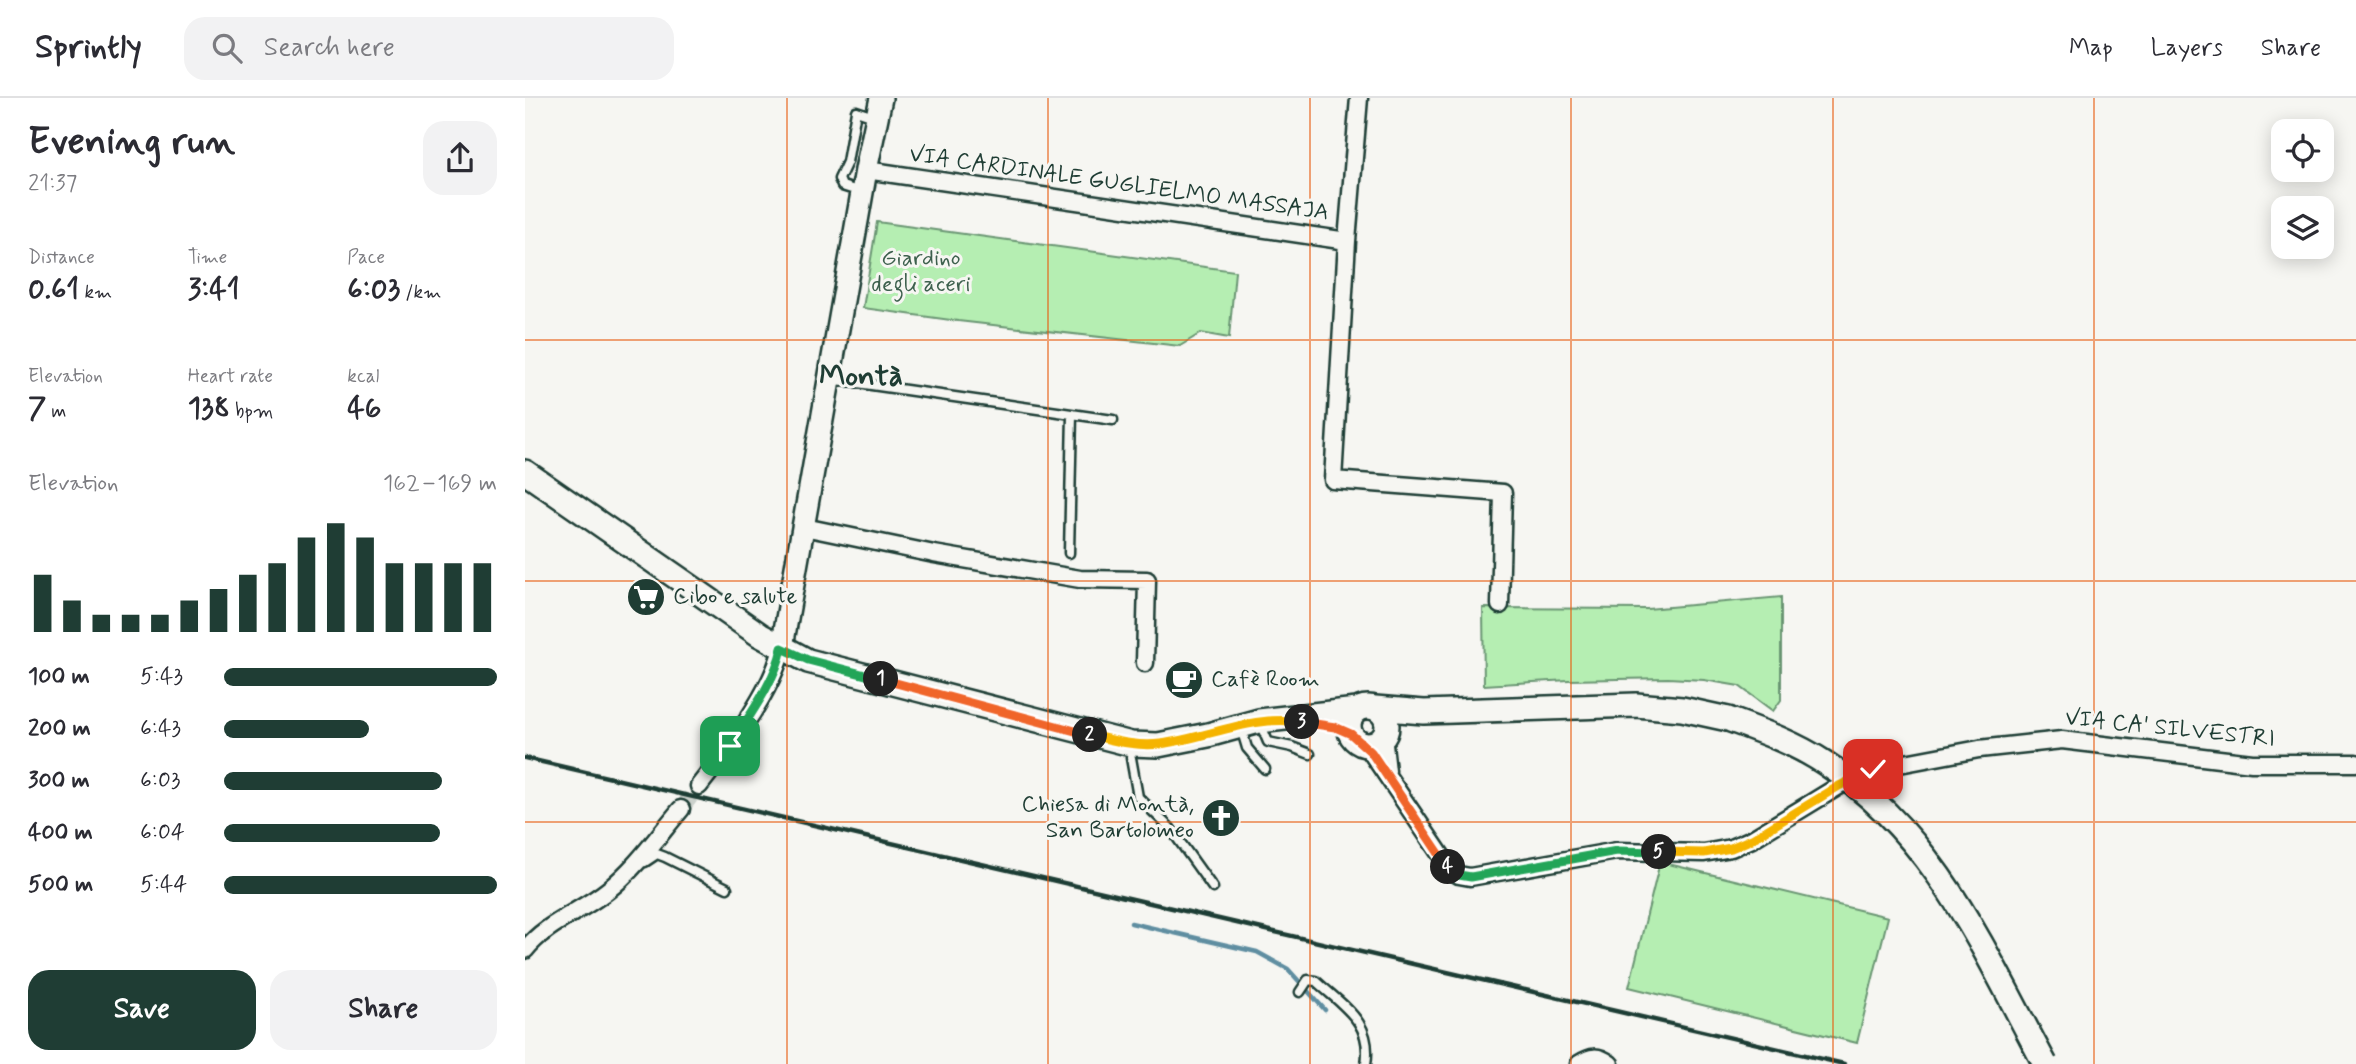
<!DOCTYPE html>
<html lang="en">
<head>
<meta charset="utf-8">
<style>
	:root { --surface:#fff; --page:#f2f2f3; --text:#2b2b33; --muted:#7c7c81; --line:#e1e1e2; --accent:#1f3d34 }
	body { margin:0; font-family:Mynerve,sans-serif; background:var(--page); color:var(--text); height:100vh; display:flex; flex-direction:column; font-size:26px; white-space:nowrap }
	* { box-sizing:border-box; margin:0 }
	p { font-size:23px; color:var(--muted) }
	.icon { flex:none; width:38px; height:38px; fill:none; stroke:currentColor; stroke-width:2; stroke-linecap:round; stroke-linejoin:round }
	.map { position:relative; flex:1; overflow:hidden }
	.details { display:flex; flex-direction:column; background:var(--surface); width:525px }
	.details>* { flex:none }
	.fabs { position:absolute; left:1746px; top:21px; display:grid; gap:14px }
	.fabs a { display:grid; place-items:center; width:63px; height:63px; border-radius:14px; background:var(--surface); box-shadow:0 4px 18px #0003; font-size:35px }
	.pin { position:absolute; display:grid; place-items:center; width:60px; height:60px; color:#fff; margin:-30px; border-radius:14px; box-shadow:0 4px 10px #0006 }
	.km { position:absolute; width:35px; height:35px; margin:-18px; border-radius:50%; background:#222; color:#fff; font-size:19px; line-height:35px; text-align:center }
	.round { display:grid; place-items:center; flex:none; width:74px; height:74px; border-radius:21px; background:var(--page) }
	.head { display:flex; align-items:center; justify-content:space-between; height:119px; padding:0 28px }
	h1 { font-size:38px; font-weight:700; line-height:52px }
	.figures { display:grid; grid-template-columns:repeat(3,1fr); gap:10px; height:119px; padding:7px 28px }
	.figures div { display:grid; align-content:center }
	.figures b { font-size:30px; font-weight:700 }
	.figures small { font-size:19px; font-weight:400 }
	.figures p { font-size:19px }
	.chart { height:196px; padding:14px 28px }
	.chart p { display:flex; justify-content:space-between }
	.chart svg { width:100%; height:126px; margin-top:7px; stroke:var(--accent); stroke-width:6 }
	.primary-button { display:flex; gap:14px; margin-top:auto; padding:14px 28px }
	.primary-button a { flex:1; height:80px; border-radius:21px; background:var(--accent); color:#fff; font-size:28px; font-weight:700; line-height:80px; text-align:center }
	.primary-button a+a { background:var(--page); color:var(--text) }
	ul { padding:0 28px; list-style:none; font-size:23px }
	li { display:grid; grid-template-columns:112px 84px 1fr; align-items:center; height:52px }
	li i { height:18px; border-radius:9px; background:var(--accent) }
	header { display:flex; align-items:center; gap:42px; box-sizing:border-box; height:98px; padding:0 35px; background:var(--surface); border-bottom:2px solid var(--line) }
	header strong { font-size:33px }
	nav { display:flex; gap:38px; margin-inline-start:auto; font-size:24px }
	.search { width:490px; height:63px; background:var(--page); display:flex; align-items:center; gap:18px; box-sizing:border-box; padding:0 24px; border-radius:21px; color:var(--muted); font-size:26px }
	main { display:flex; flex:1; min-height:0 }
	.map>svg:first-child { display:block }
	.green { fill:#b5eeb2; stroke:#6a9673; stroke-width:2 }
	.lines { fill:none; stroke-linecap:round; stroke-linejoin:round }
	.stream { stroke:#5f8ea1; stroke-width:4.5 }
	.minor-tunnel { stroke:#cbd1cc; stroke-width:16; stroke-dasharray:16 8; stroke-linecap:butt }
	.service-casing { stroke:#1f3d34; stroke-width:13 }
	.minor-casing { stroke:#1f3d34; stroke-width:21 }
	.tertiary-casing { stroke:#1f3d34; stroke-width:26 }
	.secondary-casing { stroke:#1f3d34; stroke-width:28 }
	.service { stroke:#f6f6f2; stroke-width:8 }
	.minor { stroke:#f6f6f2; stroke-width:16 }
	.tertiary { stroke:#f6f6f2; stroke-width:21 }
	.secondary { stroke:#f6f6f2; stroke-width:23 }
	.rail { stroke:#1f3d34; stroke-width:4.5 }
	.secondary-bridge-casing { stroke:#1f3d34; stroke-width:28; stroke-linecap:butt }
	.secondary-bridge { stroke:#f6f6f2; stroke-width:23 }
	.split-1-casing { stroke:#fff; stroke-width:14 }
	.split-2-casing { stroke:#fff; stroke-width:14 }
	.split-3-casing { stroke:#fff; stroke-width:14 }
	.split-4-casing { stroke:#fff; stroke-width:14 }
	.split-5-casing { stroke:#fff; stroke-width:14 }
	.split-6-casing { stroke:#fff; stroke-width:14 }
	.split-1 { stroke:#22a559; stroke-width:9 }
	.split-2 { stroke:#f0652b; stroke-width:9 }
	.split-3 { stroke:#f5b400; stroke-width:9 }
	.split-4 { stroke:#f0652b; stroke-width:9 }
	.split-5 { stroke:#22a559; stroke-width:9 }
	.split-6 { stroke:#f5b400; stroke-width:9 }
	.grid { fill:none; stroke:#e8590c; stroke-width:2; stroke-opacity:0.55 }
	.labels { text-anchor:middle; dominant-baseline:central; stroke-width:6; stroke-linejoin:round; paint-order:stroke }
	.street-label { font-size:23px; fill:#1f3d34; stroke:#f6f6f2 }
	.park-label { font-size:23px; fill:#3d604d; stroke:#f6f6f2 }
	.poi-label { font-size:23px; fill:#1f3d34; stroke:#f6f6f2; text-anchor:start }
	.district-label { font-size:30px; font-weight:bold; fill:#1f3d34; stroke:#f6f6f2 }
</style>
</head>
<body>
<header>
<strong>Sprintly</strong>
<div class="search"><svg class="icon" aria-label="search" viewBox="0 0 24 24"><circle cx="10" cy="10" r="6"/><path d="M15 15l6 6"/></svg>Search here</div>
<nav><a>Map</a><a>Layers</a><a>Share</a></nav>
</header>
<main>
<section class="details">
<div class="head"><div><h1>Evening run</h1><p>21:37</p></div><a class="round"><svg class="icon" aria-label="share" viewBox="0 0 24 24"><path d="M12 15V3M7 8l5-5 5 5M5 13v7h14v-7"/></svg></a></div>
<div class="figures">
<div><p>Distance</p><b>0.61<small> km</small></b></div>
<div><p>Time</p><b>3:41</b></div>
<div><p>Pace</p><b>6:03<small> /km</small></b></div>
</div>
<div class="figures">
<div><p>Elevation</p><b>7<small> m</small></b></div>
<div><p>Heart rate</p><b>138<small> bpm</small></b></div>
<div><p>kcal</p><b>46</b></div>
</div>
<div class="chart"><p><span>Elevation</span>162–169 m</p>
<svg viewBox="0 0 160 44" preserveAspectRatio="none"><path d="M5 44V24M15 44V33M25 44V38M35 44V38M45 44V38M55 44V33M65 44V29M75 44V24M85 44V20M95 44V11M105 44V6M115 44V11M125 44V20M135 44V20M145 44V20M155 44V20"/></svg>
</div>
<ul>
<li><b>100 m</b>5:43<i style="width:100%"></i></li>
<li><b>200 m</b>6:43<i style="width:53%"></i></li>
<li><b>300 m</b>6:03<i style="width:80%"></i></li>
<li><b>400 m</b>6:04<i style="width:79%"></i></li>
<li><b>500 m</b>5:44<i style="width:100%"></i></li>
</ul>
<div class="primary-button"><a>Save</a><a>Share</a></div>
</section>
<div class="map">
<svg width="1831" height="966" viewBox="0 0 1831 966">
	<rect width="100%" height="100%" fill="#f6f6f2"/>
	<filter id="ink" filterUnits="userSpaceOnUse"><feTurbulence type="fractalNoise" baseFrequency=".0143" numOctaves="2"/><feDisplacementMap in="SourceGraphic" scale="14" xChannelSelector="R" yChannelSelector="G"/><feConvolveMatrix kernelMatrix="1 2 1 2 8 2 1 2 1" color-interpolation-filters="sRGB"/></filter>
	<g filter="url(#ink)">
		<!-- green -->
		<path class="green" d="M352,124L710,173L704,240L676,235L655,248L433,223L338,210Z
			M1256,499V602L1248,613L1214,588L1179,582L1143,580L1044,582L959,587L958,510L1122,511Z
			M1135,764L1363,819L1332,945L1104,889Z"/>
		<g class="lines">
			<!-- stream -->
			<path class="stream" d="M606,825L732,854L763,871L800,912"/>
			<!-- minor-tunnel -->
			<path class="minor-tunnel" d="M156,711L174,688"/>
			<defs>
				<path id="service" d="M336,94L317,88L314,81L322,64L331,13L349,19
					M305,281L588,322
					M544,455L547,316
					M735,625L743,644L767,649L785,656
					M716,630L722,650L740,671
					M606,660L613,699L645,730L688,790
					M120,764L132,756L140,759L202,790
					M775,894L783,882L791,883C819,909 848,924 841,966"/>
				<path id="minor" d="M834,0L822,143L808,382L978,395L975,507
					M341,72L822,143
					M279,429L409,456L555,481L622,482L620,565
					M858,638L862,673
					M837,645L846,654L926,772L934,777L945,779L1092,753L1179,755L1206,750L1227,741L1314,688L1348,671L1454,651L1537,642L1727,665H1831
					M174,688C201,654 249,592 257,549
					M0,852C21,825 57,813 83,792C111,770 133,738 156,711
					M1054,966C1066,958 1073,957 1085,966"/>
				<path id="tertiary" d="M257,549L341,72L356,0"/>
				<path id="secondary" d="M0,374L235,537L283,563L606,646L633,647L683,637L734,623L832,612
					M824 628a19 19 0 1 1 38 0a19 19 0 1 1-38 0Z
					M850,610L899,614L1111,607L1157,611L1203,621"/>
			</defs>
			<!-- service casing -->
			<use href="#service" class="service-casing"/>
			<!-- minor casing -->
			<use href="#minor" class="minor-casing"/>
			<!-- tertiary casing -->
			<use href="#tertiary" class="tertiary-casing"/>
			<!-- secondary casing -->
			<use href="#secondary" class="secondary-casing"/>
			<!-- service -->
			<use href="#service" class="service"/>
			<!-- minor -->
			<use href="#minor" class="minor"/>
			<!-- tertiary -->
			<use href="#tertiary" class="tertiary"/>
			<!-- secondary -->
			<use href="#secondary" class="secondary"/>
			<!-- rail -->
			<path class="rail" d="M0,660L1319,966"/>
			<defs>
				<path id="secondary-bridge" d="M1203,621C1236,633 1270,645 1300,665C1411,737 1459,853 1520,966"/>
			</defs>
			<!-- secondary-bridge casing -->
			<use href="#secondary-bridge" class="secondary-bridge-casing"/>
			<!-- secondary-bridge -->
			<use href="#secondary-bridge" class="secondary-bridge"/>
		</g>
	</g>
	<g class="lines" filter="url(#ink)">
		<defs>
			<path id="split-1" d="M205,648C223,620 251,582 257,550L283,562L356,581"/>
			<path id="split-2" d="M356,581L565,637"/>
			<path id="split-3" d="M565,637C588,642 611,649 635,646C683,640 728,616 777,624"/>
			<path id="split-4" d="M777,624L810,629L826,636L846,654L923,769"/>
			<path id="split-5" d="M923,769L934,777L946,779L1092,753L1134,754"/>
			<path id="split-6" d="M1134,754L1179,755L1206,750L1227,741L1314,688L1348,671"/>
		</defs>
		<!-- split-1 casing -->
		<use href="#split-1" class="split-1-casing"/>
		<!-- split-2 casing -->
		<use href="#split-2" class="split-2-casing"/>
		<!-- split-3 casing -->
		<use href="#split-3" class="split-3-casing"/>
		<!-- split-4 casing -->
		<use href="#split-4" class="split-4-casing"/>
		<!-- split-5 casing -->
		<use href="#split-5" class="split-5-casing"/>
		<!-- split-6 casing -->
		<use href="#split-6" class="split-6-casing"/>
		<!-- split-1 -->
		<use href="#split-1" class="split-1"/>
		<!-- split-2 -->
		<use href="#split-2" class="split-2"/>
		<!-- split-3 -->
		<use href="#split-3" class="split-3"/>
		<!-- split-4 -->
		<use href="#split-4" class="split-4"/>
		<!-- split-5 -->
		<use href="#split-5" class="split-5"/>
		<!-- split-6 -->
		<use href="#split-6" class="split-6"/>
	</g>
	<!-- grid -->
	<path class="grid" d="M262,0V966M523,0V966M785,0V966M1046,0V966M1308,0V966M1569,0V966M0,242H1831M0,483H1831M0,724H1831"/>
	<!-- icons -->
	<defs>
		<symbol id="supermarket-disc" viewBox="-11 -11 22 22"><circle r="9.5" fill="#1f3d34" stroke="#f6f6f2"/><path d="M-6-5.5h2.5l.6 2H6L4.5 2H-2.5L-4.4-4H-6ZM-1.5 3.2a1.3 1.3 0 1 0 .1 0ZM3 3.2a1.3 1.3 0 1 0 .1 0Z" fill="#fff"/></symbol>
		<symbol id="cafe-disc" viewBox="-11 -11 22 22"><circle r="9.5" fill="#1f3d34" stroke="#f6f6f2"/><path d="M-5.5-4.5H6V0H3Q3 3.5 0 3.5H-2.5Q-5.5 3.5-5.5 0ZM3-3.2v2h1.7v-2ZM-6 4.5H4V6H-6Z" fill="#fff"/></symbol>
		<symbol id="church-disc" viewBox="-11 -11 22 22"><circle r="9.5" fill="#1f3d34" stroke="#f6f6f2"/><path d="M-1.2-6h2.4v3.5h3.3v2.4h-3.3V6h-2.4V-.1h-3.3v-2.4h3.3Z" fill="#fff"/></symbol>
	</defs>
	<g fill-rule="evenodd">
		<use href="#supermarket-disc" x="99" y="477" width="44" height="44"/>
		<use href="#cafe-disc" x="637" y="560" width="44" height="44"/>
		<use href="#church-disc" x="674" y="698" width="44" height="44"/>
	</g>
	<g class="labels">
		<!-- street labels -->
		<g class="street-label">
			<text transform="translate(594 86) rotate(8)">VIA CARDINALE GUGLIELMO MASSAJA</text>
			<text transform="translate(1645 631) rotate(6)">VIA CA' SILVESTRI</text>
		</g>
		<!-- park labels -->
		<g class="park-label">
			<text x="396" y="161">Giardino<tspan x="396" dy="26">degli aceri</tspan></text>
		</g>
		<!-- poi labels -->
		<g class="poi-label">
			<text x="148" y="499">Cibo e salute</text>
			<text x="686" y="582">Cafè Room</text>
			<text x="669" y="707" text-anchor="end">Chiesa di Montà,<tspan x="669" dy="26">San Bartolomeo</tspan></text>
		</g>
		<!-- district labels -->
		<g class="district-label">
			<text x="336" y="278">Montà</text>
		</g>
	</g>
</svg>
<div class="fabs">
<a><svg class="icon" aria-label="locate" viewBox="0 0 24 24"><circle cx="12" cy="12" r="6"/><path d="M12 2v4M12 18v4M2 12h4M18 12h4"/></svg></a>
<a><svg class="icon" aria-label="layers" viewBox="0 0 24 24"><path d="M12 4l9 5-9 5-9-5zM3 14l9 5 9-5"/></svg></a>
</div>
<div class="pin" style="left:205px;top:648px;background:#1e9e55"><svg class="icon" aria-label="arrive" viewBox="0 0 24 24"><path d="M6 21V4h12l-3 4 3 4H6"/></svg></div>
<div class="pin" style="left:1348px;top:671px;background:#d93025"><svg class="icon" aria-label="check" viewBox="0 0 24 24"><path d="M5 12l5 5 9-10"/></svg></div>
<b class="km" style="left:356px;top:581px">1</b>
<b class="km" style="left:565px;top:637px">2</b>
<b class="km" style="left:777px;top:624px">3</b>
<b class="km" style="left:923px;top:769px">4</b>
<b class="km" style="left:1134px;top:754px">5</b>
</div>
</main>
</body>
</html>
